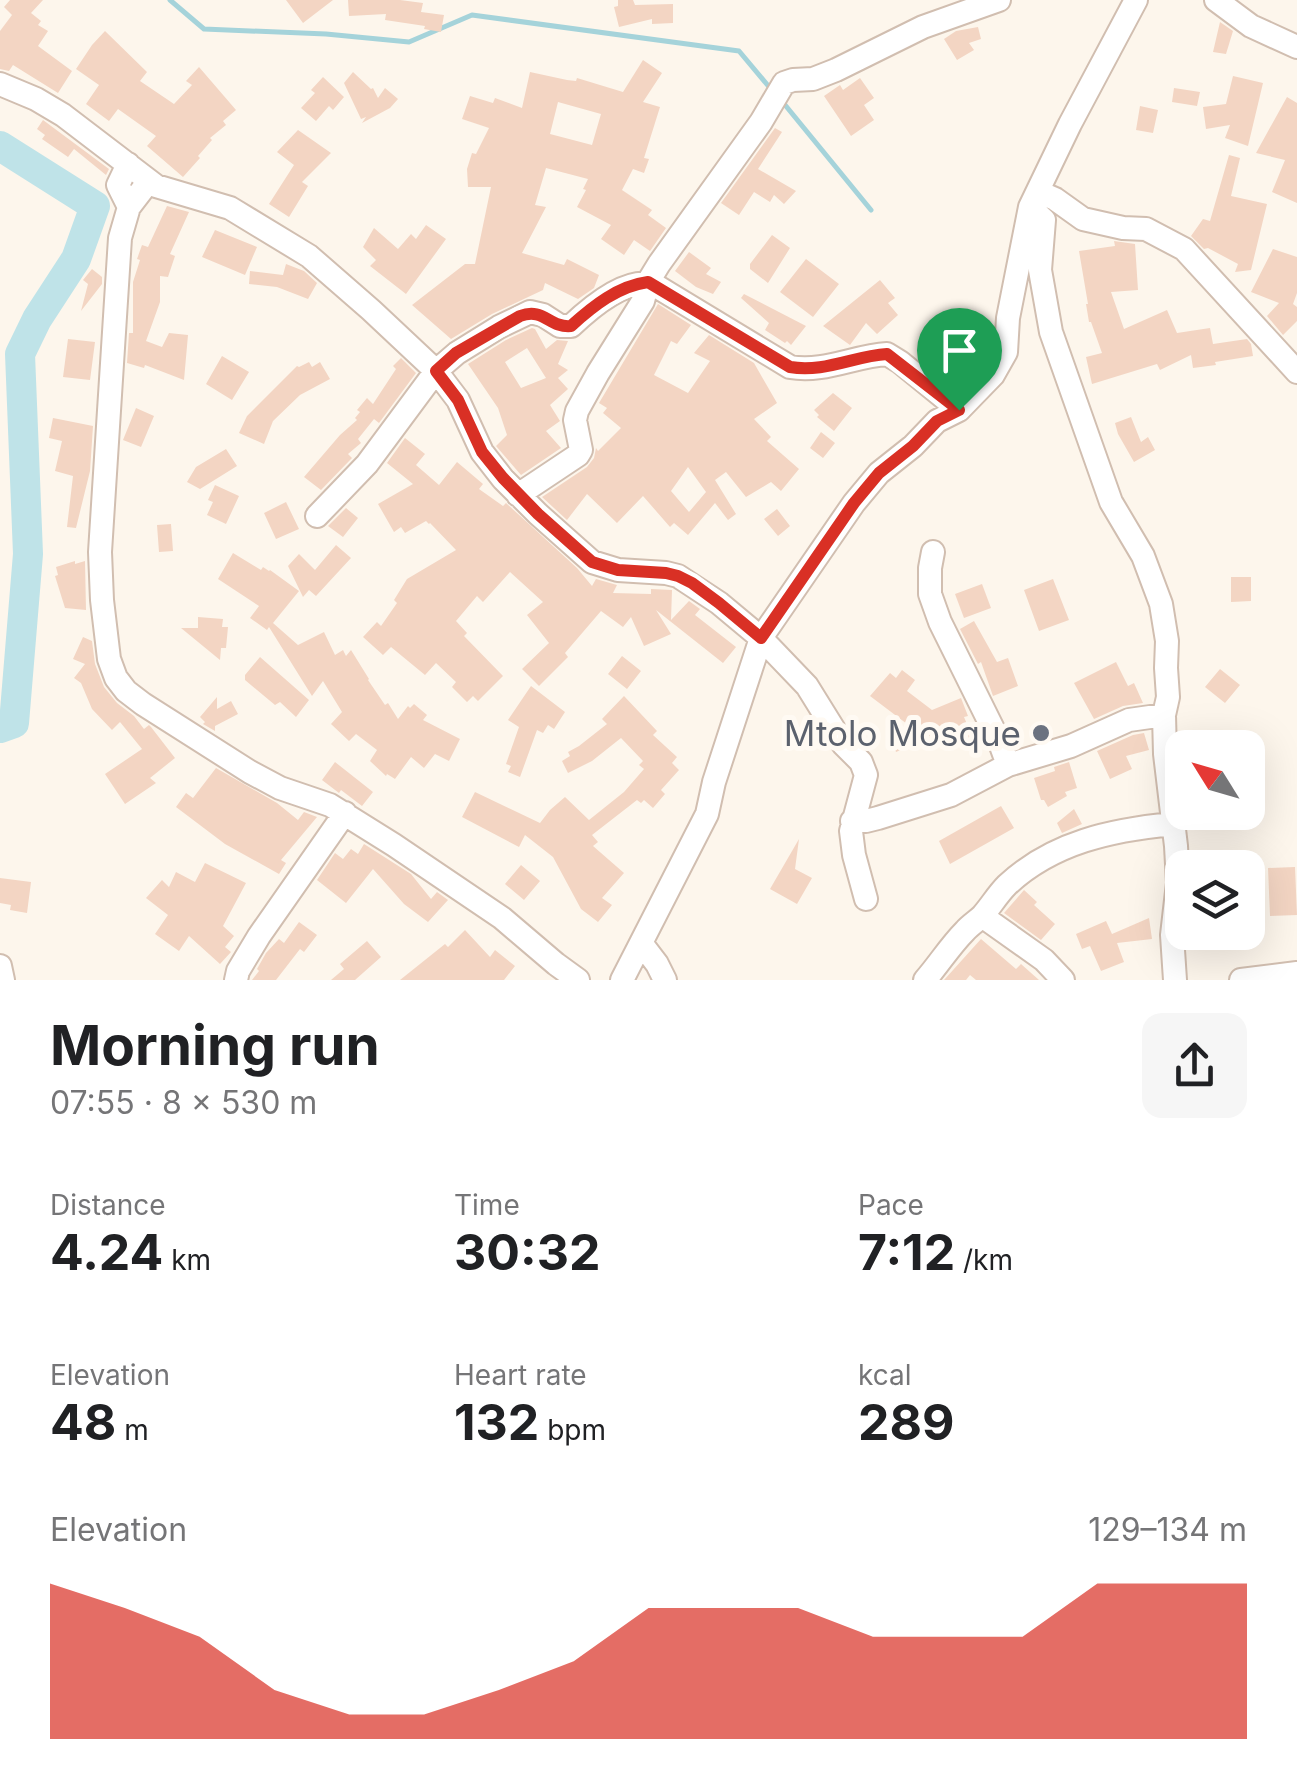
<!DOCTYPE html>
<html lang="en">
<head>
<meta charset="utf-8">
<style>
	:root { --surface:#fff; --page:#f6f6f6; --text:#202124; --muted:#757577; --accent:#d93025 }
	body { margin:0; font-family:Inter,sans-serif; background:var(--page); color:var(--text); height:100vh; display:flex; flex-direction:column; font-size:38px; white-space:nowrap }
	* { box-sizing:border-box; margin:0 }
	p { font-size:32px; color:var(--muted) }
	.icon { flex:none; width:55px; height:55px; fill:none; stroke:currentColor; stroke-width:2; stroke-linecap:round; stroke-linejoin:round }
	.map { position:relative; height:980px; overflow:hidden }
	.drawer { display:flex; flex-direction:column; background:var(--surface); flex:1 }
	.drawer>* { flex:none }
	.needle { width:65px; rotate:307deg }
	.controls { position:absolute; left:1165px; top:730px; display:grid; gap:20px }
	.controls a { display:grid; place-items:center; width:100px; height:100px; border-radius:20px; background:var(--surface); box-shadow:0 10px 40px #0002; font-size:50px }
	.pin { position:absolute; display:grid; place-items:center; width:85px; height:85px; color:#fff; margin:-102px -42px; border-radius:50% 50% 50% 0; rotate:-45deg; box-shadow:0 0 10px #0007 }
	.pin .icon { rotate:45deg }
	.round { display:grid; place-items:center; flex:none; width:105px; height:105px; border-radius:20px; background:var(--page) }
	.overview { display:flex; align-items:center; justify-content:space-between; height:170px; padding:0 50px }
	h1 { font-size:55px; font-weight:700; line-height:75px }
	.metrics { display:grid; grid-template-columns:repeat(3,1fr); gap:15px; height:170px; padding:10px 50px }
	.metrics div { display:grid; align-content:center }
	.metrics b { font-size:50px; font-weight:700 }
	.metrics small { font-size:28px; font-weight:400 }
	.metrics p { font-size:28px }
	.chart { height:280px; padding:20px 50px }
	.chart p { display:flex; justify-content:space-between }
	.chart svg { width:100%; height:180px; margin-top:10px; fill:var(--accent); opacity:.7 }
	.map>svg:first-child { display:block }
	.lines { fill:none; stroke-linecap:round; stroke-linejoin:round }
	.stream { stroke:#a5d3da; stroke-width:5 }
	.river { stroke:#bfe3e8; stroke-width:30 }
	.building { fill:#f3d5c3; fill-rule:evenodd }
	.minor-casing { stroke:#d1beb0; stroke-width:26 }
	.minor { stroke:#fff; stroke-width:22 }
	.route-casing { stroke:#fff; stroke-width:20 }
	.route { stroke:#d93025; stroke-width:12 }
	.worship-dot { fill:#6b7280; stroke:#fffaf3; stroke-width:4 }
	.labels { text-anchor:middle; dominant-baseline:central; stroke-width:10; stroke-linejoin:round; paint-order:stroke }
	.worship-label { font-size:35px; fill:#5b616d; stroke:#fffaf3; text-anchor:end }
</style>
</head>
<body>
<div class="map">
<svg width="1297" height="980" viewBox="0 0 1297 980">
	<rect width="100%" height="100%" fill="#fdf6ec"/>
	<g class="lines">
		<!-- stream -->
		<path class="stream" d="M170,0L204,29L326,34L409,42L472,15L739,51L770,88
			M781,100L871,210"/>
		<!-- river -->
		<path class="river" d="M0,146L95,206L76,259L37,319L20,354L28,554L14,723L0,728"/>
	</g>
	<!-- building -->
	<path class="building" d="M10,0H43L31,13L41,21L38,25L48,31L38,46L72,71L58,93L13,65L9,71L0,69V31L12,15L4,7Z
		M286,0H333L303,23Z
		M348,0H400L423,3L421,12L444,15L441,32L424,29L425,26L385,20L386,14L349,16Z
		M618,0H633L635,5L673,4V23L652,24V19L619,27L614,7L618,6Z
		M1220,22L1233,31L1226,54L1213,52Z
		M978,27L981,39L969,43L974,50L957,60L944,39L956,31Z
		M105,31L147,72L140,81L174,104L192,85L186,81L199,67L236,110L223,121L226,125L210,138L212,140L198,156L200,158L183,177L147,146L156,136L118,109L109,121L86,104L99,85L76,69L92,45Z
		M643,60L662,73L643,102L660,107L644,158L649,159L644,173L633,169L622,190L652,210L648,215L666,228L650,251L634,240L624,255L601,239L611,225L577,207L586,190L583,189L588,179L546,168L535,205L546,207L522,253L564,265L567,259L599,275L594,288L578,299L545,283L543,290L492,314L451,339L412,305L465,264H475L491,187H468L467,169L472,153L476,154L489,128L462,119L470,96L493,103L495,98L522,108L530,72L567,80L576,81L577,78L623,92ZM558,102L601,114L592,145L550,134Z
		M353,72L371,89L373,88L378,98L385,88L398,99L390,108L362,123L366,117L361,119L344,83Z
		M1233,76L1263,83L1248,146L1225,138L1230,125L1206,129L1203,107L1226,104Z
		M323,77L344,97L333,110L329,106L316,121L301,108L315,93L311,90Z
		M860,78L874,98L864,105L874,120L851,136L824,96L840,85L843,90Z
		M1174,88L1200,92L1197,106L1172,102Z
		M1287,97L1297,103V203L1272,192L1285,160L1256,153Z
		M1140,106L1158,110L1153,133L1136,130Z
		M43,120L109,169L106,175L74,149L68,157L42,139L45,135L37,129Z
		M775,128L782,132L758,169L796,191L784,204L774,195L770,202L754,192L739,215L721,203Z
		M298,130L331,153L302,182L308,186L289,217L269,204L294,165L277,152Z
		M1229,155L1240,158L1231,196L1267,204L1251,270L1235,272L1238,264L1208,248L1204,249L1191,236L1203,219L1210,221Z
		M167,206L189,212L170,254L175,256L168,277L160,276V302L146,341L162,347L169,333L188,335L184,380L145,365L144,368L127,363L129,333H133V282L140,260L137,259L142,245L148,247Z
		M426,225L446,239L406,294L370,266L376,260L363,247L374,228L398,249L411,234L416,239Z
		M215,230L257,247L245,275L202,257Z
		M772,235L790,248L768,283L750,269V264Z
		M1114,241L1135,244L1138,290L1111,292L1124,329L1167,310L1177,333L1210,328L1213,344L1247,339L1251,344L1253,356L1215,362L1216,365L1193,368L1191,355L1160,370L1157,364L1092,384L1086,357L1102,353L1091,322H1089L1086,304H1088L1079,251L1115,246Z
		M1273,249L1297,257V293L1293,304L1297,307V321L1283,335L1267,316L1279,303L1251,292Z
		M689,252L711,268L706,274L721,282L713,294L696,287L675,271Z
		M806,259L839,284L813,317L780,292Z
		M286,264L304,271L317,283L308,299L277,287L249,284L250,271L283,275Z
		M92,269L102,277V284L81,311L88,284L83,280Z
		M880,280L895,298L888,303L898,315L877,334L866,323L850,345L823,326Z
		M744,294L806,326L791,345L787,341L785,343L765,330L769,323L741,298Z
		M658,304L691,325L677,344L671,341L654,375L688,393L710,361L694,353L709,335L754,363L777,403L754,419L771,437L767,441L799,469L781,491L771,482L746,497L726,472L715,480L736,514L728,520L715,503L688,535L674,523L670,527L643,496L617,523L587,494L567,520L542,497L587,467L594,458L596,448L598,451L621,428L603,413L607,408L599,403ZM688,467L706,492L689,512L671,491Z
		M532,328L535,329L546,349L557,340L568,341L558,364L568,370L558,378L568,389L550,405L560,421L546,431L561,448L521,475L496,446L507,435L498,408L468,364L506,340ZM527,348L546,378L521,388L505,362Z
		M68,339L95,342L90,380L63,377Z
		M222,356L249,372L232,400L206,384Z
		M401,358L416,373L379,423L374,419L358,439L361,443L348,454L352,458L321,490L304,477L340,435L357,420L355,418L360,412L357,410L367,398L373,404L396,369L393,366Z
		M309,362L312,367L320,362L330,379L300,395L273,421L264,444L239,433L247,416L297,366L299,367Z
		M833,393L852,408L834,431L817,417L819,415L814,410Z
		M136,408L154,416L141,447L123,440Z
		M1131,417L1141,442L1148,437L1155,450L1134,462L1118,434L1115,423Z
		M53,418L93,426L90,471L76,528L67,527L73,476L55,471L62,441L49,438Z
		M821,432L835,443L823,458L810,448Z
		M405,438L425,454L416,465L439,485L457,462L483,484L479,489L503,506L506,503L577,568L592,586L596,579L617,585L613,593L651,594V589L672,590L671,620L689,601L700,609L695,615L736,647L723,663L656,610L671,634L644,646L631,617L623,627L601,611L565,653L568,657L539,686L522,669L549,643L527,615L543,602L510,572L483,602L477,596L456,621L467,633L464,636L503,676L478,701L473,696L467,702L452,687L456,682L436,663L425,675L391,647L383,655L363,637L377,622L381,626L397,603L394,600L407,579L456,550L430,523L429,524L426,521L405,533L401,527L394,532L378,504L413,484L387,463Z
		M226,449L237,466L200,489L187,482L196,467Z
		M215,485L239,496L226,524L207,515L213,502L208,500Z
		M286,502L299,529L276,539L264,513Z
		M346,508L358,518L343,537L328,526Z
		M777,509L790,526L778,536L764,519Z
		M171,524L173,551L159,552L157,525Z
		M336,545L351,558L316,596L309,590L303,597L288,566L299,554L315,570Z
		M233,553L261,570L263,567L269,571L270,570L299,591L273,623L298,645L324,632L335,655L343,650L346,656L351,650L369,679L368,680L385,705L388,703L398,719L408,706L410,708L414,704L427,715L423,720L460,739L449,761L435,754L424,768L411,757L395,779L387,774L386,776L370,761L377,750L356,734L349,741L331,724L342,712L323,681L312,696L269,627L267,630L250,618L259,606L218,579Z
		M75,561V564L85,561L86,610L65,608L55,576L58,575L56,567Z
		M1231,577H1251V601L1231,602Z
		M1053,579L1069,620L1039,631L1024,590Z
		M982,584L991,608L964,618L955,594Z
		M198,617L223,619L222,627H228L226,648H221L220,660L181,628H198Z
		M974,621L997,662L1008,658L1018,686L993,696L981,662L978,664L960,629Z
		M83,637L92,641L95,664L104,687L117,703L134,716L144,729L149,725L151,727L175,758L150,778L156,783L125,804L105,774L142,749L120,722L112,730L92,709L81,683L74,678L85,664L73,659Z
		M622,656L641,671L627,689L608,674Z
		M260,657L309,700L296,717L280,702L275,705L245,680V675Z
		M1116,662L1128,686L1134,683L1143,703L1123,706L1094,719L1074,683Z
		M1220,669L1240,685L1225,703L1205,687Z
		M902,670L915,680L907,691L932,710L961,698L968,716L964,717L972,736L954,743L952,739L938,744L934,734L909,743L910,746L896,752L890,735L911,727L870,696L890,673L896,678Z
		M531,686L565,712L554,729L548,725L543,733L537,730L520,777L508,772L511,766L506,764L519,727L508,720Z
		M624,696L657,731L653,735L677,757L672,763L679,770L661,790L665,794L653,808L644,800L641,803L637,800L592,835L598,842L593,846L624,873L602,898L612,905L598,922L581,909L553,857L525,835L519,847L462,817L475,792L540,823L550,810L565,797L589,820L624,792L644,769L639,765L643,761L621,738L592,761L568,773L562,761L570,756L568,752L579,746L607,724L602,719Z
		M217,697V709L231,701L238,714L215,726V731L203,724L205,722L200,717Z
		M1144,733L1149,750L1126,756L1132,769L1110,779L1097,751L1133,735Z
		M335,762L373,792L362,806L341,790L339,793L322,780Z
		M1069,762L1077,788L1065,792L1067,796L1048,807L1044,800H1041L1034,778L1055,771L1054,767Z
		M216,768L277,803L298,820L304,812L317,817L281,860L286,863L279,874L225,844L176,807L186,793L193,798Z
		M1001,806L1014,828L950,864L939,841Z
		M1074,809L1082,824L1062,833L1057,823Z
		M799,839L795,869L812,878L797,904L770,889Z
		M364,844L411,874L431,899L437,892L448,900L428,922L404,904L373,869L346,903L317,880L335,853L343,859L351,849L358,854Z
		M205,863L246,883L223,926L234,936L225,947L231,952L220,964L189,936L179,951L155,934L168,915L146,898L162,880L169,887L176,872L195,882Z
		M521,865L540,881L524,900L505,884Z
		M1295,867L1297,915L1270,916L1268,868Z
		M0,878L31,882L27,913L10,910L11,905L0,903Z
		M1024,890L1037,902L1034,905L1055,924L1041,940L1004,913Z
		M1149,918L1152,939L1117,943L1124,962L1101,971L1090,946L1082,949L1076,934L1106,921L1112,934Z
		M299,922L317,935L304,952L300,949L276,980H252L259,971L257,969L266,953L279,939L284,943Z
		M465,930L490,957L495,950L515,966L504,980H400L445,944L448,947Z
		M981,939L1016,969L1021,964L1039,980H976L970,975L966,980H944Z
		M367,941L381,957L355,980H331L344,969L340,964Z"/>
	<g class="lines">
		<defs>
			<path id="minor" d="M1216,0L1251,26L1297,47
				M0,84L36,99L63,115L156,186L230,208L309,256L371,310L436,371L458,400L482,452L503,479L538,514L592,562L618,570L666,573L678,576L719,603L761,638L807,686L843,744L861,762L866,775L851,831L854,855L866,899
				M128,164L118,185L129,207
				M149,181L129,207L120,238L100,552L102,600L109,659L116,678L126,691L143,704L250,772L280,788L330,805L394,845L502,918L556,964L578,980
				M1039,192L1055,199L1083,219L1123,228L1146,229L1184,249L1297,372
				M1030,207L1044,220L1040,270L1051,332L1111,502L1143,556L1161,604L1167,641L1166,668L1168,697L1164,715L1165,754L1176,846L1178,883L1172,935L1175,980
				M518,495L578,455L581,450L575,420L577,411L598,373L643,301L648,282L659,264L761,122L784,83L793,80L813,79L836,70L923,27L999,0
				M317,516L367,464L436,371L457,353L499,327L530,312L543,315L560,326H571C590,308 629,274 656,286L790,367C824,373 854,356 887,354L900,362L959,410
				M933,552L930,568V594L940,622L1000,743L1008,765
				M852,821H866L878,818L951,795L1008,765L1071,746L1129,720L1164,715
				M982,916L1044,960L1063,980
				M641,943L657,964L665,980
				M0,966L3,980
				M236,980L238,971L259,936L345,813
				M622,980L707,814L714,782L761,638L854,503L879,473L913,446L937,421L959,410L993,375L1006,352L1008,318L1030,207L1070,124L1136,0
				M925,980C939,964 950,946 965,931C970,925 977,921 982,916C991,906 997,895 1007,885C1053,842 1112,830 1172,824
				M1241,980L1297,973"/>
		</defs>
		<!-- minor casing -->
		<use href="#minor" class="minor-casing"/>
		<!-- minor -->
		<use href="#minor" class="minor"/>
	</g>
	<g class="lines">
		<defs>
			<path id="route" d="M648,282L790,367C824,373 854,356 887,354L959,410L937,421L913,446L879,473L854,503L761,638L719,603L692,583L678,576L666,573L618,570L592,562L538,514L503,478L482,452L458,400L436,371L456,353L520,316C544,307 549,328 571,326C593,306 618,286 648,282Z"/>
		</defs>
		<!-- route casing -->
		<use href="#route" class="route-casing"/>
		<!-- route -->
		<use href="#route" class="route"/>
	</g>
	<!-- markers -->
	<circle class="worship-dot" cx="1041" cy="733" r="10"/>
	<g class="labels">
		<!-- worship labels -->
		<g class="worship-label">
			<text x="1021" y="733">Mtolo Mosque</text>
		</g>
	</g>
</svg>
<div class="controls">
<a><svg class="needle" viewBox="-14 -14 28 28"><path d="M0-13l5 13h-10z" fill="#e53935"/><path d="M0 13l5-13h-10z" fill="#757577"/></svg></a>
<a><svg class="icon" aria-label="layers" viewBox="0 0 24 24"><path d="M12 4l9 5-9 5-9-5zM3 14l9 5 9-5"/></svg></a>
</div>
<div class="pin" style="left:959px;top:410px;background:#1e9e55"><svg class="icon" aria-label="arrive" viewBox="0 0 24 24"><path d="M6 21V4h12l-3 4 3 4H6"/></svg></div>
</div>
<section class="drawer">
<div class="overview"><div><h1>Morning run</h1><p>07:55 · 8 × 530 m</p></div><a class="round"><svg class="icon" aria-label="share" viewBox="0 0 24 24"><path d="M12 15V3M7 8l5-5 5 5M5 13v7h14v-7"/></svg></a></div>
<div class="metrics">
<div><p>Distance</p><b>4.24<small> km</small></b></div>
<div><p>Time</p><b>30:32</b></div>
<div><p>Pace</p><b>7:12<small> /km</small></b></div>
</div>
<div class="metrics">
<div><p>Elevation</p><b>48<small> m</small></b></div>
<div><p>Heart rate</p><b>132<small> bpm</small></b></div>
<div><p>kcal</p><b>289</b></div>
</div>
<div class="chart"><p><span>Elevation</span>129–134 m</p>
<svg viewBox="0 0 160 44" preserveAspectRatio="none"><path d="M0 44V6L10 12L20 19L30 32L40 38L50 38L60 32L70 25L80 12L90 12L100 12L110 19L120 19L130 19L140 6L150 6L160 6V44z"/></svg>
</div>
</section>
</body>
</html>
